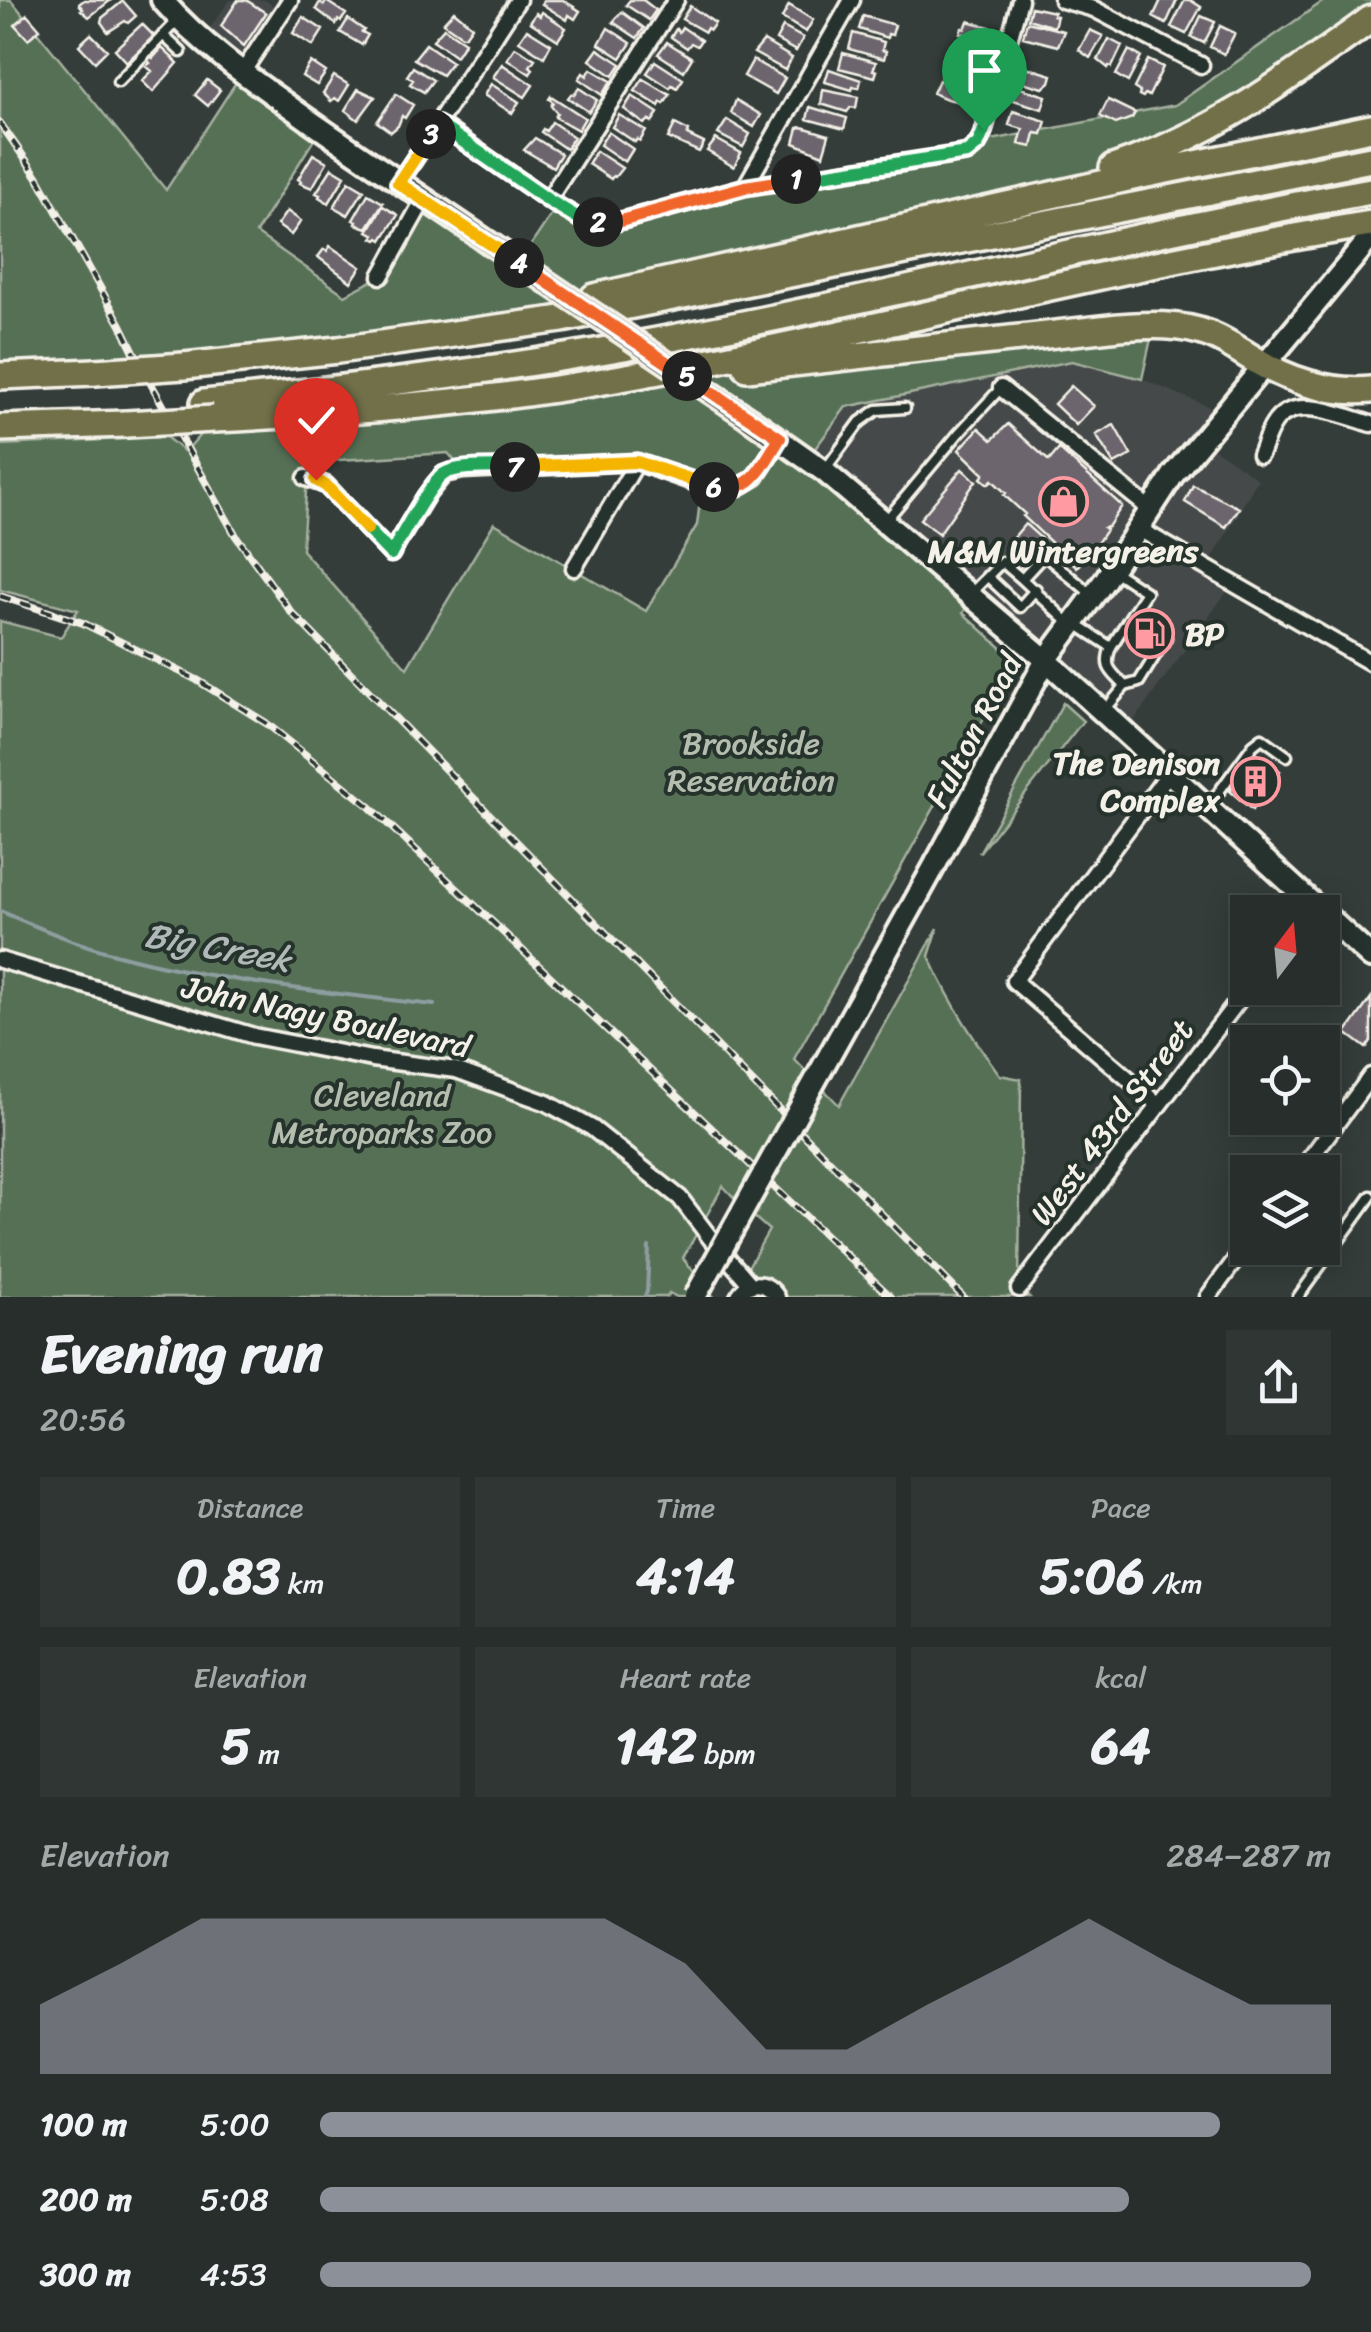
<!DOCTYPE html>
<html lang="en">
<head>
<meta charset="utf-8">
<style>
	:root { --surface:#272e2c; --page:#2f3634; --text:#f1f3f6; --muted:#a4a8a9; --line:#434a48; --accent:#8c9099 }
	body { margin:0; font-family:Sriracha,sans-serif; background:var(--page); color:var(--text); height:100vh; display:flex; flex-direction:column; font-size:38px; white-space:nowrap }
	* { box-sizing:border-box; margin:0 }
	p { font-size:32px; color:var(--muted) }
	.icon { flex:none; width:55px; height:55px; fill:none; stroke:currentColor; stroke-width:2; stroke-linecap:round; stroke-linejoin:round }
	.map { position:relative; height:1297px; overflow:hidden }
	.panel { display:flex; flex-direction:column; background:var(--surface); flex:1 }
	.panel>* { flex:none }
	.needle { width:65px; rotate:16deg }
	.buttons { position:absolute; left:1230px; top:895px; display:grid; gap:20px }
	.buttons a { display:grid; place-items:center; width:110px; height:110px; border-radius:0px; background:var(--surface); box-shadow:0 5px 25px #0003,0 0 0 2px var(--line); font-size:50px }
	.pin { position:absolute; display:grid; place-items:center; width:85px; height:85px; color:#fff; margin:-102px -42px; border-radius:50% 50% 50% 0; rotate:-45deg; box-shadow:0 0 10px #0007 }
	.pin .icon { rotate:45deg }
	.km { position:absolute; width:50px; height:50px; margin:-25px; border-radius:50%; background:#222; color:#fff; font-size:28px; line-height:50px; text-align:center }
	.round { display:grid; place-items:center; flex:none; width:105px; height:105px; border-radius:0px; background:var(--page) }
	.head { display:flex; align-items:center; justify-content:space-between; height:170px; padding:0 40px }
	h1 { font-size:55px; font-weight:700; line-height:75px }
	.metrics { display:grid; grid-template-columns:repeat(3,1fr); gap:15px; height:170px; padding:10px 40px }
	.metrics div { display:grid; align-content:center; border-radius:0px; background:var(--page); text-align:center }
	.metrics b { font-size:50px; font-weight:700 }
	.metrics small { font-size:28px; font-weight:400 }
	.metrics p { font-size:28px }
	.chart { height:280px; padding:20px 40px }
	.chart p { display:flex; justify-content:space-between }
	.chart svg { width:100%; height:180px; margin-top:10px; fill:var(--accent); opacity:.7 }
	ul { padding:0 40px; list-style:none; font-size:32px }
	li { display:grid; grid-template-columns:160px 120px 1fr; align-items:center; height:75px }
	li i { height:25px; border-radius:12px; background:var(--accent) }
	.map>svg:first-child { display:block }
	.built { fill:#45494a }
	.green { fill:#567056; stroke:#a5b09f; stroke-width:2.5; fill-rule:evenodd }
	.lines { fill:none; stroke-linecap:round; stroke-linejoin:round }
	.stream { stroke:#8e9ea0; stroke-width:4 }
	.building { fill:#6c656e; stroke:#f4f1e8; stroke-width:2.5 }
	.service-casing { stroke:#f4f1e8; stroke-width:15 }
	.minor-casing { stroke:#f4f1e8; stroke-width:21 }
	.secondary-casing { stroke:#f4f1e8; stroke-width:28 }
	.motorway-casing { stroke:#f4f1e8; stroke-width:32 }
	.service { stroke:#26332d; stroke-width:8 }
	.minor { stroke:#26332d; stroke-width:14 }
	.secondary { stroke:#26332d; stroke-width:20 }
	.motorway { stroke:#71704a; stroke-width:25 }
	.rail-casing { stroke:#f4f1e8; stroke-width:8 }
	.rail { stroke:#26332d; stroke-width:4; stroke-dasharray:11; stroke-linecap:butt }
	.secondary-bridge-casing { stroke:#f4f1e8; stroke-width:28; stroke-linecap:butt }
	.motorway-bridge-casing { stroke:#f4f1e8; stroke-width:32; stroke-linecap:butt }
	.secondary-bridge { stroke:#26332d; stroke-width:20 }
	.motorway-bridge { stroke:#71704a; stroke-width:25 }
	.split-1-casing { stroke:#fff; stroke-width:20 }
	.split-2-casing { stroke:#fff; stroke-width:20 }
	.split-3-casing { stroke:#fff; stroke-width:20 }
	.split-4-casing { stroke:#fff; stroke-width:20 }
	.split-5-casing { stroke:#fff; stroke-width:20 }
	.split-6-casing { stroke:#fff; stroke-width:20 }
	.split-7-casing { stroke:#fff; stroke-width:20 }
	.split-8-casing { stroke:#fff; stroke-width:20 }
	.split-9-casing { stroke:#fff; stroke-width:20 }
	.split-1 { stroke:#22a559; stroke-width:12 }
	.split-2 { stroke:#f0652b; stroke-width:12 }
	.split-3 { stroke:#22a559; stroke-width:12 }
	.split-4 { stroke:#f5b400; stroke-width:12 }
	.split-5 { stroke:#f0652b; stroke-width:12 }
	.split-6 { stroke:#f0652b; stroke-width:12 }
	.split-7 { stroke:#f5b400; stroke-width:12 }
	.split-8 { stroke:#22a559; stroke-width:12 }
	.split-9 { stroke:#f5b400; stroke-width:12 }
	.labels { text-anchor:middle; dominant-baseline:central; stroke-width:8; stroke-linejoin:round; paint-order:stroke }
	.poi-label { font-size:32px; font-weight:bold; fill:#f4f1e8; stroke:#26332d }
	.street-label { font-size:32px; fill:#f4f1e8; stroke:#26332d }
	.park-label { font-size:32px; fill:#b5bdae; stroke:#26332d }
	.water-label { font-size:35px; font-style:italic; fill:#b0b9b8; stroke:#26332d }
</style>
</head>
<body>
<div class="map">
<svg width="1371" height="1297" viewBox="0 0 1371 1297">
	<rect width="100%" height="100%" fill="#343d3a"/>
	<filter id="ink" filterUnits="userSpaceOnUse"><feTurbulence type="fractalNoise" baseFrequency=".01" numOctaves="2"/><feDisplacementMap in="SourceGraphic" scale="20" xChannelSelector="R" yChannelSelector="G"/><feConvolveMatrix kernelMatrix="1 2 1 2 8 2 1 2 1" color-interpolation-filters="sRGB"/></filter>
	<g filter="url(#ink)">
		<!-- built -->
		<path class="built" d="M230,0H265L282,12L242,73L202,39Z
			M1073,361L1142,379L1224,413L1202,440L1258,479L1207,568L1233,583L1125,733L808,458L846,407Z"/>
		<!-- green -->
		<path class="green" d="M0,0H11L166,190L242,73L321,128L256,233L345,295L381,276L424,199L519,263L557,206L597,222L745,187L1175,105L1325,0H1371V19L1132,162L1074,181L681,278L424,333L0,373Z
			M1154,325L1142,379L1072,361L846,407L808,458L972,599L963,613L1016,661L794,1059L839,1105L938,928L929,956C948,998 972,1038 1000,1075L1021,1079L1019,1289L1029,1297H731L769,1230L744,1208L723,1186L683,1258L714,1297H677L669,1293L667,1297H0V621L61,637L78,610L0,590V445L166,437L185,452L214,419L683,375ZM448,453L463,470L637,462L702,485L697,525L646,611L494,523L407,668L302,550L308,462Z
			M1063,703L1083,721L979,853Z"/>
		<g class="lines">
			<!-- stream -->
			<path class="stream" d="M0,911C37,927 76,944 115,954C219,982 328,993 434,1005
				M644,1297L647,1292L649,1247"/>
		</g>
		<!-- building -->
		<path class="building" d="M84,0H111L89,17L81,10L83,9L79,4Z
			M238,0H246L266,13L244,46L221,26Z
			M545,0H563L580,11L575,19L569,15L567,20L542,4Z
			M630,0H643L656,10L649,20L626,5Z
			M1161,0H1177L1166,24L1153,17Z
			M1185,0H1190L1201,7L1186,34L1171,27Z
			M123,1L136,16L128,23L125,21L108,32L101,22L102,18Z
			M326,1L346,14L341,21L338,20L336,24L316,9L320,2L324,5Z
			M789,5L813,20L806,32L782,18Z
			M690,6L715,23L710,30L707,28L705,32L682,19Z
			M1031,7L1054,12L1053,15L1057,16L1054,27L1028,19Z
			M454,11L472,26L465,36H462L443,23Z
			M542,12L566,28L558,40L530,22L536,13L540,16Z
			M622,12L644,28L637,38L613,22Z
			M27,14L40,29L28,39L15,25Z
			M863,16L895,25L892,35L888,34L887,38L859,29Z
			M1201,16L1215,22L1204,43L1191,37Z
			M303,17L323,30L313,46L293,33Z
			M348,19L364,30L362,32L368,35L362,45L340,32Z
			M968,21L990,27L986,39L982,37L981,42L963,37L964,34L960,33L962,28L965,29Z
			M1027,22L1064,31L1058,46L1023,37Z
			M142,24L154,36L127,62L115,49Z
			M1220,26L1235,33L1224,54L1210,47Z
			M682,27L701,40L697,46L691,43L687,48L671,37L676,29L679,32Z
			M783,27L803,38L796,51L776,40Z
			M444,28L465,42L456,56L433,40Z
			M608,28L631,43L621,58L599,44Z
			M527,29L551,44L544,57L519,41Z
			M1090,30L1103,36L1090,58L1079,50Z
			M853,33L884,42L882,50L886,51L884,59L849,49Z
			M91,34L107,50L95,62L79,45Z
			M1109,39L1122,46L1112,67L1109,66L1108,68L1098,60Z
			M764,41L792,58L785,70L754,53Z
			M667,42L692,58L684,71L658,54Z
			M426,44L452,62L442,75L414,59Z
			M515,47L535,59L530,66L533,69L530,74L507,59Z
			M162,48L178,63L153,92L142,81L152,71L146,66L150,63L147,60L150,56L153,58Z
			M598,49L621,64L613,76L590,60Z
			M1129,50L1141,57L1128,82L1116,75Z
			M843,53L876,62L873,70L877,71L875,77L839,68Z
			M753,60L785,78L776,94L744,76Z
			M945,60L979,68L975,84L941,74Z
			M1148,60L1163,67L1149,96L1145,94L1143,97L1139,95L1140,92L1134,88Z
			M655,61L683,79L677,88L672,85L670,88L647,73Z
			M311,62L326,72L317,85L302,76Z
			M502,64L533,85L525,97L493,77Z
			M1016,64L1052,75L1050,82L1043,88L1012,79Z
			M413,67L433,80L424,92L410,84L413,80L407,76Z
			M591,69L611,81L602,95L579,79L583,73L587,76Z
			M829,69L861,80L859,88L853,87L852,90L825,82Z
			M334,76L349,85L339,101L335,98L331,101L323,93Z
			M643,79L670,95L664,104L661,102L659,106L635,91Z
			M207,80L220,90L208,106L195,95Z
			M939,80L974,89L970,104L947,99L933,93Z
			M491,84L519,102L512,113L484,95Z
			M1011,85L1046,96L1042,109L1007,98Z
			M579,88L597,100L589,112L568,98L571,94L574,95Z
			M358,89L375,97L358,120L345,110Z
			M823,90L858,97L856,108L851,107L847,112L821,104Z
			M396,94L413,105L405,118L402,116L398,126L391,132L377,122Z
			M551,96L585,118L578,130L555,117L557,113L551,106L553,102L549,99Z
			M632,96L658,113L652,122L649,120L644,124L624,109Z
			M736,100L761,115L754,127L731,113Z
			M1108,100L1135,113L1132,118L1116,124L1100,116Z
			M810,107L847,118L844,129L807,119Z
			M1013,111L1046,121L1042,134L1035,133L1032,147L1019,144L1023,129L1009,125Z
			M619,115L646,131L640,141L637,139L635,142L612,127Z
			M727,120L750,134L743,147L718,134Z
			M552,122L574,137L566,149L541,132L543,129L546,131Z
			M675,124L689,131L687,135L704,143L699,152L668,138Z
			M802,127L829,135L823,155L794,143L798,128Z
			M608,132L633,149L625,162L600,145Z
			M535,138L561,154L553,167L524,150Z
			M716,139L741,153L734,167L707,151Z
			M596,151L622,168L615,177L613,176L611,179L588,164Z
			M313,154L327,162L312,188L300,183L301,181L298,179Z
			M332,168L345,176L329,203L319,197L320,195L316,193Z
			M349,181L364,190L348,215L334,207Z
			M368,194L383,203L367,228L356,224L357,222L353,220Z
			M383,206L398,215L382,240L379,238L377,240L373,238L375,235L368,231Z
			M287,211L301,221L291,235L277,225Z
			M330,246L361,267L351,282L318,257L324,249L327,251Z
			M1071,386L1094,406L1076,425L1054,404Z
			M1008,424L1049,461L1059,449L1122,506L1108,527L1104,528L1106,530L1094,548L1077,567L1023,516L1025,514L1004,495L1006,493L992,480L988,484L981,478L984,474L959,450L979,428L992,440Z
			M1114,425L1131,455L1114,464L1096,435Z
			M962,469L976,481L939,534L920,519Z
			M1193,485L1239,508L1226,527L1185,502Z
			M1025,524L1044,541L1019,569L1005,556L1013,547L1009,543Z
			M1256,754L1280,771L1252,810L1230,791Z
			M1371,998V1041L1366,1048L1346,1033Z"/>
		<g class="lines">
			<defs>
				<path id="service" d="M163,35L181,52
					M118,82L179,19
					M824,471L860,422L877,410L905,408
					M887,519L958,434L1001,388
					M987,576L1020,607L1036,589
					M1022,579L1070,624
					M972,592L1002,562L1022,579L1044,555L1090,593
					M1074,623L1111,647L1131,615
					M1111,647C1103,668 1111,671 1125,686
					M1105,710L1125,686L1139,682L1166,638L1131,615L1146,592L1114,571
					M1210,804L1253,745L1262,738L1287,756
					M1298,1297L1371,1196"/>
				<path id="minor" d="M1062,0L1094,9L1201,65
					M242,73L290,0
					M438,123L548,200L580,219L613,223L745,187L967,153L978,144L984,130L1020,0
					M399,183L518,0
					M745,187L852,0
					M548,200L676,0
					M381,276L424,199
					M1001,388L1151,510
					M1260,455C1264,446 1267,434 1273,425C1293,392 1343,416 1371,424
					M306,478L326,485L391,554L426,496L444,474L463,470L637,462L702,485L723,489L739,487L756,477L780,439
					M1139,529L1371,663
					M574,568L637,462
					M0,960L254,1036L372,1059L456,1070L547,1103L592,1128L680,1198L711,1239L751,1285
					M1159,1105L1014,981L1169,773
					M1300,1172L1371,1076
					M1019,1289L1248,988
					M738,1297C748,1280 766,1280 777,1297
					M1208,1297L1248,1243"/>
				<path id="secondary" d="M162,0C204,48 258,84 310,121C379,169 450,216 520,264
					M750,419L824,471L1046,660L1371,957
					M936,863L1046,660L1105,580L1173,475L1371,237"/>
				<path id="motorway" d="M1113,168C1214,134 1286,80 1371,19
					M594,297L1137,176L1371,128
					M184,366L338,350L562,319L1371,159
					M747,368L1119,327C1150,325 1181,323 1211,335C1226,341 1239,350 1252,358C1287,380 1329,394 1371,390
					M0,376L95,372
					M204,403C345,389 485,372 624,347C874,302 1121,236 1371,191
					M214,419C350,412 486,403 621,378C872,333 1119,264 1371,224
					M0,428L126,424"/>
			</defs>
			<!-- service casing -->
			<use href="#service" class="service-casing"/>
			<!-- minor casing -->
			<use href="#minor" class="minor-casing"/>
			<!-- secondary casing -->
			<use href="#secondary" class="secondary-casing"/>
			<!-- motorway casing -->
			<use href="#motorway" class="motorway-casing"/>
			<!-- service -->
			<use href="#service" class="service"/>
			<!-- minor -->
			<use href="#minor" class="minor"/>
			<!-- secondary -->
			<use href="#secondary" class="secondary"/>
			<!-- motorway -->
			<use href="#motorway" class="motorway"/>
			<defs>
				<path id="rail" d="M0,123L37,176L121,325L140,364L236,536L291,612L963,1297
					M0,596L83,623L197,680L266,723L369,806L891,1297"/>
			</defs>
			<!-- rail casing -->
			<use href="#rail" class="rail-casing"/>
			<!-- rail -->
			<use href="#rail" class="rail"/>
			<defs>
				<path id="secondary-bridge" d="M520,264L750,419
					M695,1297L936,863"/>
				<path id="motorway-bridge" d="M95,372L184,366
					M126,424L214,419"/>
			</defs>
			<!-- secondary-bridge casing -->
			<use href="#secondary-bridge" class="secondary-bridge-casing"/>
			<!-- motorway-bridge casing -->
			<use href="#motorway-bridge" class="motorway-bridge-casing"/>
			<!-- secondary-bridge -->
			<use href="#secondary-bridge" class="secondary-bridge"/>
			<!-- motorway-bridge -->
			<use href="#motorway-bridge" class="motorway-bridge"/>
		</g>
	</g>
	<g class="lines" filter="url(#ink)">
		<defs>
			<path id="split-1" d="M796,179L967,153L978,144L984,130"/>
			<path id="split-2" d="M598,222L613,223L745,187L796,179"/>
			<path id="split-3" d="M431,134L438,124L548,200L580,219L598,222"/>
			<path id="split-4" d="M431,134L398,183L519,263"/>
			<path id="split-5" d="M519,263L687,376"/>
			<path id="split-6" d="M687,376L780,438C762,466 752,495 714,487"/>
			<path id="split-7" d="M515,467L637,462L714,487"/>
			<path id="split-8" d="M367,529L391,554C401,537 430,483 444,474C458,465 498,468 515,467"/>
			<path id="split-9" d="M316,480L326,486L367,529"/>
		</defs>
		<!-- split-1 casing -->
		<use href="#split-1" class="split-1-casing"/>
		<!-- split-2 casing -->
		<use href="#split-2" class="split-2-casing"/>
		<!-- split-3 casing -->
		<use href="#split-3" class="split-3-casing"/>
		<!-- split-4 casing -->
		<use href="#split-4" class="split-4-casing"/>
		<!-- split-5 casing -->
		<use href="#split-5" class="split-5-casing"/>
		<!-- split-6 casing -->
		<use href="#split-6" class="split-6-casing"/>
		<!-- split-7 casing -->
		<use href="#split-7" class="split-7-casing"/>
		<!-- split-8 casing -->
		<use href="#split-8" class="split-8-casing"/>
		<!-- split-9 casing -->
		<use href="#split-9" class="split-9-casing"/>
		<!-- split-1 -->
		<use href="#split-1" class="split-1"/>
		<!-- split-2 -->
		<use href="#split-2" class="split-2"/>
		<!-- split-3 -->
		<use href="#split-3" class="split-3"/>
		<!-- split-4 -->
		<use href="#split-4" class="split-4"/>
		<!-- split-5 -->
		<use href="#split-5" class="split-5"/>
		<!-- split-6 -->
		<use href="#split-6" class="split-6"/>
		<!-- split-7 -->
		<use href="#split-7" class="split-7"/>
		<!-- split-8 -->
		<use href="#split-8" class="split-8"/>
		<!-- split-9 -->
		<use href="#split-9" class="split-9"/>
	</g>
	<!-- icons -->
	<defs>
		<symbol id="shop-ring" viewBox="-11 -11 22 22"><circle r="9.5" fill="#26332d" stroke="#ff9aa2" stroke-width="1.5"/><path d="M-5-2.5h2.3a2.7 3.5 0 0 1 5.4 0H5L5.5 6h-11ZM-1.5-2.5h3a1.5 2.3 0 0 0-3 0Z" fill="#ff9aa2"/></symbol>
		<symbol id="fuel-ring" viewBox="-11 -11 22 22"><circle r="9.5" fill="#26332d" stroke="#ff9aa2" stroke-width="1.5"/><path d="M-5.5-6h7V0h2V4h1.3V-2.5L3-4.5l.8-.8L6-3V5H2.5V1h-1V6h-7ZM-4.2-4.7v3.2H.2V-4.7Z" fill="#ff9aa2"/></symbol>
		<symbol id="building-ring" viewBox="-11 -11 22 22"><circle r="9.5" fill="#26332d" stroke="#ff9aa2" stroke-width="1.5"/><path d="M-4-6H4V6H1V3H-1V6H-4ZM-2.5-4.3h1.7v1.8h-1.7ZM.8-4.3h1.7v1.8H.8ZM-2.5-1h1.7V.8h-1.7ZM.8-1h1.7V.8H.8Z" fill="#ff9aa2"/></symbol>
	</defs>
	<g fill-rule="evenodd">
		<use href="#shop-ring" x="1036" y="474" width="55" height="55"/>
		<use href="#fuel-ring" x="1122" y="606" width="55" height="55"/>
		<use href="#building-ring" x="1228" y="754" width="55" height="55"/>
	</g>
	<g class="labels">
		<!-- poi labels -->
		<g class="poi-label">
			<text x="1063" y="551">M&amp;M Wintergreens</text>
			<text x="1185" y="634" text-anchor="start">BP</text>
			<text x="1220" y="763" text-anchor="end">The Denison<tspan x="1220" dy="37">Complex</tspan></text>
		</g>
		<!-- street labels -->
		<g class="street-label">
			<text transform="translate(974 731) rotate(-62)">Fulton Road</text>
			<text transform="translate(326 1017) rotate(12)">John Nagy Boulevard</text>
			<text transform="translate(1112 1122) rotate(-53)">West 43rd Street</text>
		</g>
		<!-- park labels -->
		<g class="park-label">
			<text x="751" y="743">Brookside<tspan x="751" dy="37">Reservation</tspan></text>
			<text x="382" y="1095">Cleveland<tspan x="382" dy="37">Metroparks Zoo</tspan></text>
		</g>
		<!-- water labels -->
		<g class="water-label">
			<text transform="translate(218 947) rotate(10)">Big Creek</text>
		</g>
	</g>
</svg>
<div class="buttons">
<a><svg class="needle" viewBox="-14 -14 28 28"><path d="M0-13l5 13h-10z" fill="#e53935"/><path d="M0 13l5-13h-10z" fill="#a4a8a9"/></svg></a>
<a><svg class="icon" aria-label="locate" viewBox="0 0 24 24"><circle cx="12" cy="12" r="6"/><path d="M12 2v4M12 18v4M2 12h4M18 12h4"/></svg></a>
<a><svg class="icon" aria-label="layers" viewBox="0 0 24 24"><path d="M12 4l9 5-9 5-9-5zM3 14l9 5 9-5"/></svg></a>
</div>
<div class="pin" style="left:984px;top:130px;background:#1e9e55"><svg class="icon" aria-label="arrive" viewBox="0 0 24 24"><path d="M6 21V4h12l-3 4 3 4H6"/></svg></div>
<div class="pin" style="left:316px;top:480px;background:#d93025"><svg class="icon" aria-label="check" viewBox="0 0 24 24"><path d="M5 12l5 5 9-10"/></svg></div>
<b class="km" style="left:796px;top:179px">1</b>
<b class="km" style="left:598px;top:222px">2</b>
<b class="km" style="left:431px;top:134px">3</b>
<b class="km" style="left:519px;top:263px">4</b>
<b class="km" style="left:687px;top:376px">5</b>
<b class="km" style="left:714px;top:487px">6</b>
<b class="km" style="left:515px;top:467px">7</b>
</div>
<section class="panel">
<div class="head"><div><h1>Evening run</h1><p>20:56</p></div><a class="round"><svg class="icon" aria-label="share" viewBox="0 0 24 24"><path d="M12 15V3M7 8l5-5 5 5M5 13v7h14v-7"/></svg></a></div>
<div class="metrics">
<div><p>Distance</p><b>0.83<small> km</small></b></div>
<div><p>Time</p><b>4:14</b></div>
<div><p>Pace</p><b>5:06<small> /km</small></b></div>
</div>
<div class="metrics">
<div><p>Elevation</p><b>5<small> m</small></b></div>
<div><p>Heart rate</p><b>142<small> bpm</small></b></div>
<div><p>kcal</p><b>64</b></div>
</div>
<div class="chart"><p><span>Elevation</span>284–287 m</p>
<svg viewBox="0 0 160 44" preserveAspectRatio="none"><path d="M0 44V27L10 17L20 6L30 6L40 6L50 6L60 6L70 6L80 17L90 38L100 38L110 27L120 17L130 6L140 17L150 27L160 27V44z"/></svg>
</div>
<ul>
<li><b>100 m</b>5:00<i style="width:89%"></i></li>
<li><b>200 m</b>5:08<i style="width:80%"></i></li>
<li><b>300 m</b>4:53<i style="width:98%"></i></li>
</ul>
</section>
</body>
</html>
